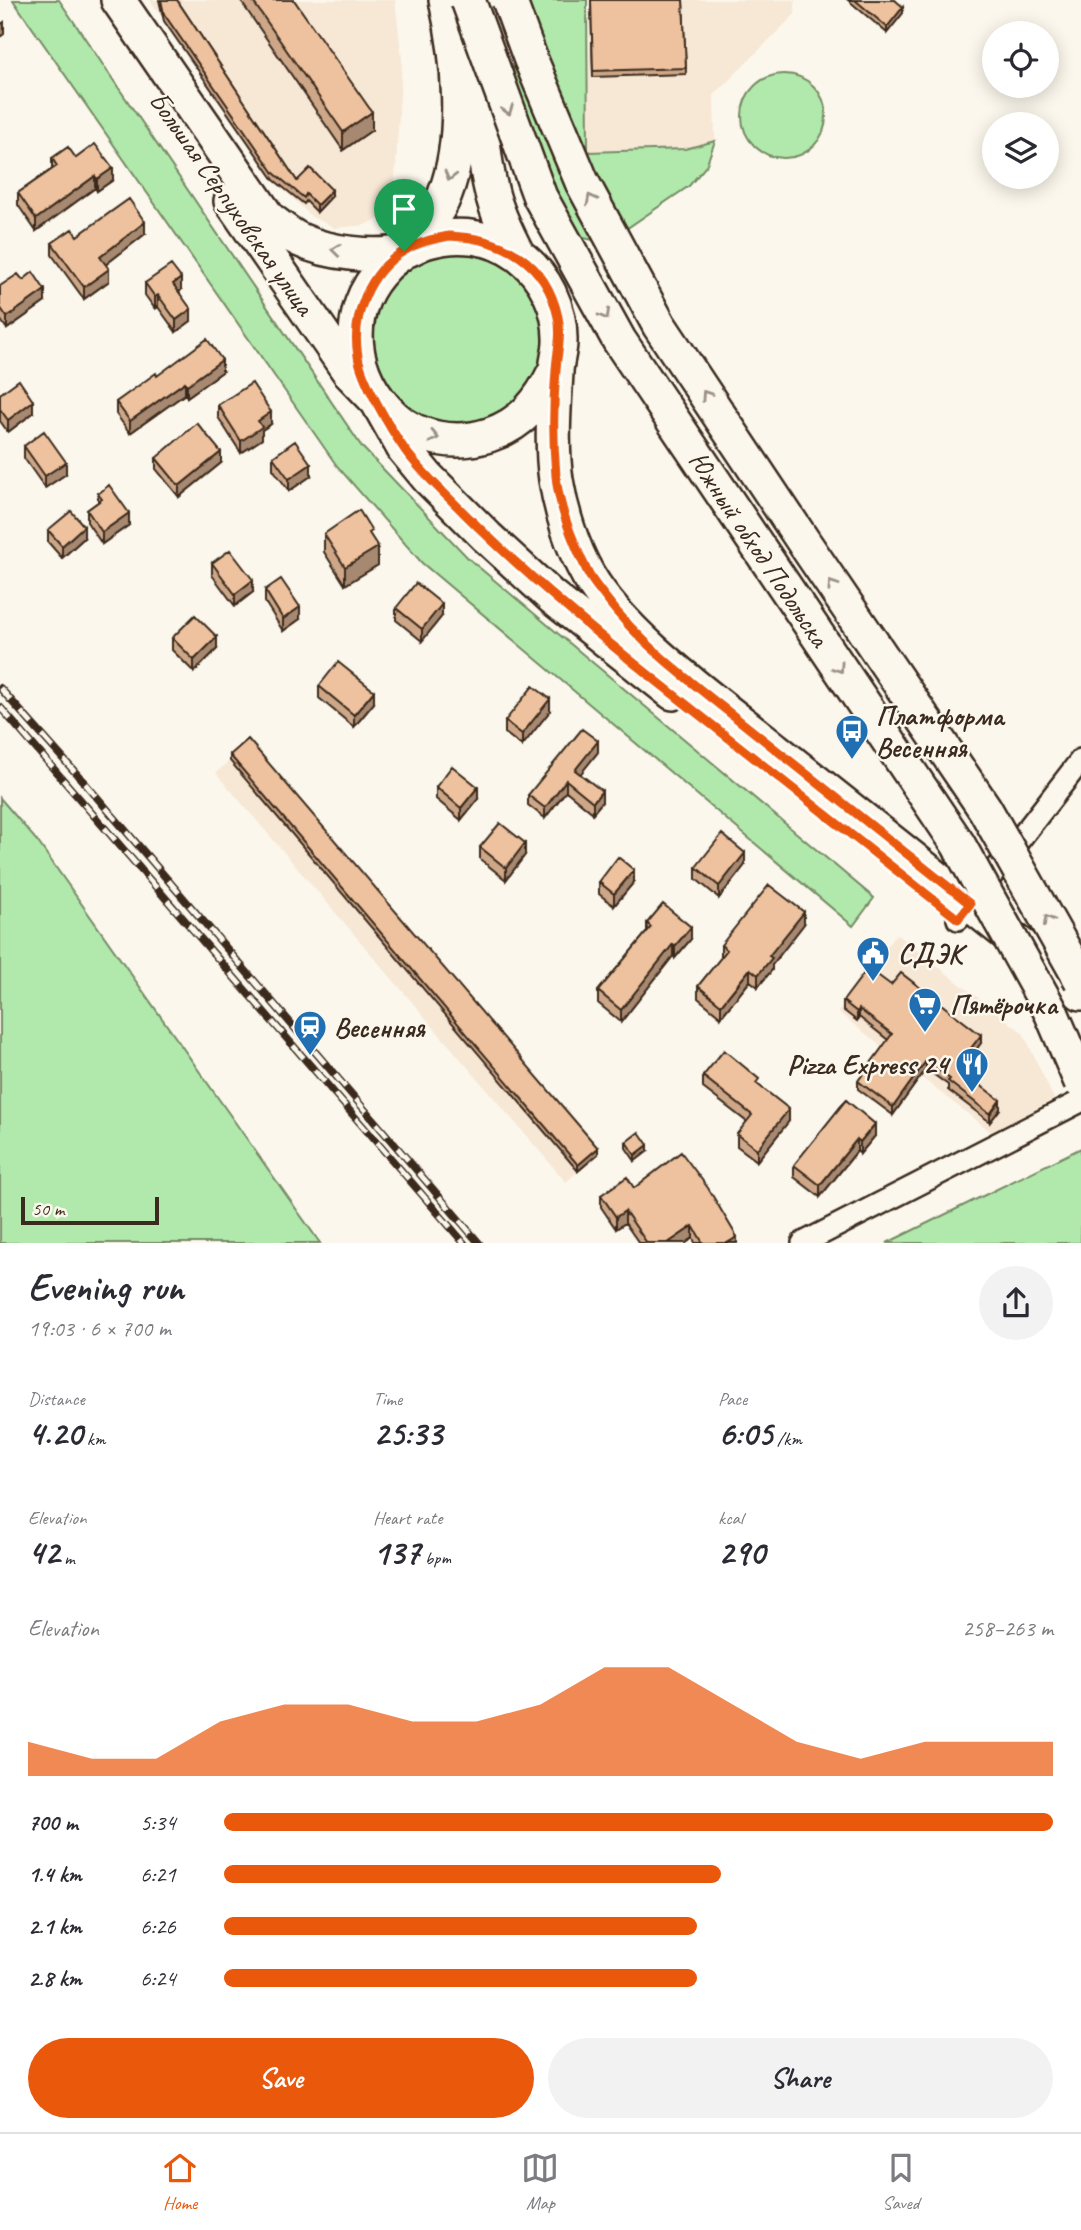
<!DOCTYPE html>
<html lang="en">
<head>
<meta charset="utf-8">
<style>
	:root { --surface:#fff; --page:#f2f2f3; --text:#2b2b33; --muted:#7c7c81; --line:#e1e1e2; --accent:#ea580c }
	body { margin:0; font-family:Caveat,sans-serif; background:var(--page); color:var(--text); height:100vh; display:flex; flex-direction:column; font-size:26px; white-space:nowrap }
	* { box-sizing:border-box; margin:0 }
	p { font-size:23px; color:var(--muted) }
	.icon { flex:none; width:38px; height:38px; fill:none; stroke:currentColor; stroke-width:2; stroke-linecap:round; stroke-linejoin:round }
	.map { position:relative; height:1243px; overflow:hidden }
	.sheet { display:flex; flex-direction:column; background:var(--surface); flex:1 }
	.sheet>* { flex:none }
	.controls { position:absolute; left:982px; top:21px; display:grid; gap:14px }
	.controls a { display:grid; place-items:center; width:77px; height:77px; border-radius:50%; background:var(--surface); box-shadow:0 4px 18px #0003; font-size:35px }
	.scale { position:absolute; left:21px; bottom:18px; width:138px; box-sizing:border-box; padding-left:7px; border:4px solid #3b2a1e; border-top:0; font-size:19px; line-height:24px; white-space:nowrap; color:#3b2a1e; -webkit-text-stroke:5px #fbf7ec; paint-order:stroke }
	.pin { position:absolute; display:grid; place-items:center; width:60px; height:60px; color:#fff; margin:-72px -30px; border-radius:50% 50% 50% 0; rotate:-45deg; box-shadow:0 0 7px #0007 }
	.pin .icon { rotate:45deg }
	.round { display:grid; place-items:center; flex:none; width:74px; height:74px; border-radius:37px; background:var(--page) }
	.head { display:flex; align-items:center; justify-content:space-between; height:119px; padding:0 28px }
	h1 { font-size:38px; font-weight:700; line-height:52px }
	.figures { display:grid; grid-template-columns:repeat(3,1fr); gap:10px; height:119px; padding:7px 28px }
	.figures div { display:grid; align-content:center }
	.figures b { font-size:35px; font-weight:700 }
	.figures small { font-size:19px; font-weight:400 }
	.figures p { font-size:19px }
	.chart { height:196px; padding:14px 28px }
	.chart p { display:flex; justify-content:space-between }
	.chart svg { width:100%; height:126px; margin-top:7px; fill:var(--accent); opacity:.7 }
	.button { display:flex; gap:14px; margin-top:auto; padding:14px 28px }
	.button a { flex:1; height:80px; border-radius:42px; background:var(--accent); color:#fff; font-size:28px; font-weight:700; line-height:80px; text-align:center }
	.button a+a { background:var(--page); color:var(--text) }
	ul { padding:0 28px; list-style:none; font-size:23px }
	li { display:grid; grid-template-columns:112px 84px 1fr; align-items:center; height:52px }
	li i { height:18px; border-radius:9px; background:var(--accent) }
	.dock { display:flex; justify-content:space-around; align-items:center; height:98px; border-top:2px solid var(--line); background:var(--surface); font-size:19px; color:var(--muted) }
	.dock a { display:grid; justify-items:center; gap:4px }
	.dock .on { color:var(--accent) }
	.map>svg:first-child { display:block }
	.built { fill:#f7e7d5 }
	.green { fill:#b1e9ac; stroke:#768a65; stroke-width:2 }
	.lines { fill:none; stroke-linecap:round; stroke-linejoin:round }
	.minor-casing { stroke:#3b2a1e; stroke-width:26 }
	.primary-casing { stroke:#3b2a1e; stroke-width:38 }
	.minor { stroke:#fbf7ec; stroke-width:21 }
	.primary { stroke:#fbf7ec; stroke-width:33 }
	.rail-casing { stroke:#3b2a1e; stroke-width:8 }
	.rail { stroke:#fbf7ec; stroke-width:5; stroke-dasharray:16; stroke-linecap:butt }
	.primary-bridge-casing { stroke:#3b2a1e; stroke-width:38; stroke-linecap:butt }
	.primary-bridge { stroke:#fbf7ec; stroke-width:33 }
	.wall { fill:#cda788; stroke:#3b2a1e; stroke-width:2 }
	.shaded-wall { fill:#a7886f; stroke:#3b2a1e; stroke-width:2 }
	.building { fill:#eec29e; stroke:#3b2a1e; stroke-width:2 }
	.oneway { stroke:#9b9085 }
	.route-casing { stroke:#fff; stroke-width:14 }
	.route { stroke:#ea580c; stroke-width:9 }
	.labels { text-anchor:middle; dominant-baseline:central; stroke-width:5; stroke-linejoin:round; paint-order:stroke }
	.street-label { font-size:28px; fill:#3b2a1e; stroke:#fbf7ec }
	.poi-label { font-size:28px; font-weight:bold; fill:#3b2a1e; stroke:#fbf7ec; text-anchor:start }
</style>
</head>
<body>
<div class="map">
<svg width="1081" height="1243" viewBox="0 0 1081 1243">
	<rect width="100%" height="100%" fill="#fbf7ec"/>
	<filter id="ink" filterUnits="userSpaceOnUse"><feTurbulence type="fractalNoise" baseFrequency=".0143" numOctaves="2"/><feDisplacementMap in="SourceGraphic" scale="14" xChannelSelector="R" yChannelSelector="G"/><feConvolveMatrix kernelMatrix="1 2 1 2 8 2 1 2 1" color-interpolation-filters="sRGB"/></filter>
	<g filter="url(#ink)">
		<!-- built -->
		<path class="built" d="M150,0H395L402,60L393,213L364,225L335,228L312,217L274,180Z
			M590,0H795V14L714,95L715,141L685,149L588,152Z
			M248,745L598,1154L566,1182L216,773Z
			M896,934L1023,1033L1054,1099L991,1132L838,1012Z"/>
		<!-- green -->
		<path class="green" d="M13,0H59L362,447L469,559L874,898L853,926L422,563L337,466Z
			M513,0H587L588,152L685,149L715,141L706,166L689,186L620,233L598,241L574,236L514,167Z
			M742 116a42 42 0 1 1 84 0a42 42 0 1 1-84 0Z
			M371 338a87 87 0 1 1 174 0a87 87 0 1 1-174 0Z
			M0,798L38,842L320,1243H0Z
			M1081,1148V1243H887Z"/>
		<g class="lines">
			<defs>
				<path id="minor" d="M958,919L1081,760
					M803,1243L1081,1101"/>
				<path id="primary" d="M118,0L269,219C279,226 289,235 300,240C327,253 377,259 405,251C413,248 420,243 428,241C458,232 492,236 518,255C545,275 561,308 560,342C560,352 556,362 556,373C554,407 551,446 556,480C561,511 572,547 588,575C626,640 717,702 776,750C878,831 979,911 1081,993
					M446,0C459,58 467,137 445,194C438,214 420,234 405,250C399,256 391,260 385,267C341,312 350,377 394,417C418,440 458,445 489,435C522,424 540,402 555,371
					M478,75C481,113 482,152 491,189C496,212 507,234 518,255
					M231,201L350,373L377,401L404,449L428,478L487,537L552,597L673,693"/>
			</defs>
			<!-- minor casing -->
			<use href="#minor" class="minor-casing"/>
			<!-- primary casing -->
			<use href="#primary" class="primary-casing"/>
			<!-- minor -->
			<use href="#minor" class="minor"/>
			<!-- primary -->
			<use href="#primary" class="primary"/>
			<defs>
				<path id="rail" d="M0,688L83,781L479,1243
					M0,707L464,1243"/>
			</defs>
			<!-- rail casing -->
			<use href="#rail" class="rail-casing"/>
			<!-- rail -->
			<use href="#rail" class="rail"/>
			<defs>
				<path id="primary-bridge" d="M468,0L540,197L619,340L958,844L1051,1012L1081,1082
					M509,0L531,60L582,182L659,325L805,544L985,809L1081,980"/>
			</defs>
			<!-- primary-bridge casing -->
			<use href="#primary-bridge" class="primary-bridge-casing"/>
			<!-- primary-bridge -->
			<use href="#primary-bridge" class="primary-bridge"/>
		</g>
		<!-- wall -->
		<path class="wall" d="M159,0H177L297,181L332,196L317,212L306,201L304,204L274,180L164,21Z
			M240,0H294L372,130L343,150Z
			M591,0H683L686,74L593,77Z
			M848,0H895L903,13L887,33Z
			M52,158H76L113,180L97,191L95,188L36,231L18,205V193L52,169Z
			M145,234L105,265L109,281L84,299L52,255V243L77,236Z
			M23,280L45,302L7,329L0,319V286Z
			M145,283L181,290L179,292L191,321L176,332L158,307L155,309L145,295Z
			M222,372L187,397L185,394L130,433L116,414V402L157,376Z
			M0,394L33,413L8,432L0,421Z
			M218,405L271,424L262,430V439L241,453L218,417Z
			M24,446L66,474L45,488L24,458Z
			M273,457L311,476L289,491L273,469Z
			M156,458L221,463L179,497L156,469Z
			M98,494L129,525L102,544L87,522V510L98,502Z
			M48,530L84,538L62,558L48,542Z
			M324,534L372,539L378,565L345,585L324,552Z
			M212,563L253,592L235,606L212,575Z
			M265,590L300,619L283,631L265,602Z
			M396,608L442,616L422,641L396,620Z
			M172,638L217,649L194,672L172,650Z
			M319,686L374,703L354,727L319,698Z
			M550,711L522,746L505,733V721Z
			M598,752L580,774L602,802L593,813L566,791L545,818L528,805V795Z
			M230,755L598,1154L578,1171L230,761Z
			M436,787L478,799L461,820L436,799Z
			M480,847L525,855L506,880L480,859Z
			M745,865L719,898L696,879V867Z
			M599,882H634L614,906L599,894Z
			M647,923L691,939L675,958L673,956L621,1022L598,1003V991L647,932Z
			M804,924L772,965V970L758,987L750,981L721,1017L698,998V986L721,958V945Z
			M891,985L981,1043L975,1051V1059L964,1073L1000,1109L990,1122L948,1090V1085L926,1069L893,1115L858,1089V1081L888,1040L859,1017L857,1021L843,1010V1001Z
			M703,1076L759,1086L789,1121L757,1161L737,1146V1134L747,1122L703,1088Z
			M846,1100L875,1136L860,1154L857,1151L820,1197L794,1177V1165Z
			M626,1142L648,1151L635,1161L626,1148Z
			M634,1188L737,1243H695L693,1238L686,1243H639L625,1223L616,1229L601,1207V1195Z"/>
		<!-- shaded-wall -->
		<path class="shaded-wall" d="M903,7V13L887,33V27Z
			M4,22V34L0,37V25Z
			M372,112V130L343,150V132Z
			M113,168V180L97,191V179Z
			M95,176V188L36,231V219Z
			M332,190V196L317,212V205Z
			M145,222V234L100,269V257Z
			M109,269V281L84,299V287Z
			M181,278V290L173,296V284Z
			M45,290V302L7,329V317Z
			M158,295V307L155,309V297Z
			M191,309V321L176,332V320Z
			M222,360V372L187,397V385Z
			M185,382V394L130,433V421Z
			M33,401V413L8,432V420Z
			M271,412V424L262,430V439L241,453V441L258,421Z
			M221,452V463L179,497V486Z
			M66,462V474L45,488V476Z
			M311,464V476L289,491V479Z
			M129,513V525L102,544V532Z
			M84,526V538L62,558V546Z
			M378,547V565L345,585V567Z
			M253,580V592L235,606V594Z
			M442,604V616L422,641V629Z
			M300,607V619L283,631V619Z
			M217,637V649L194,672V660Z
			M374,691V703L354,727V715Z
			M550,699V711L522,746V734Z
			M598,741V752L575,781V770Z
			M566,780V791L545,818V808Z
			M478,787V799L461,820V808Z
			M602,791V802L593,813V802Z
			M525,843V855L506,880V868Z
			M745,853V865L719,898V886Z
			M634,870V882L614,906V894Z
			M804,912V924L772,965V970L758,987V975L769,956Z
			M691,927V939L675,958V946Z
			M673,944V956L621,1022V1010Z
			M750,969V981L721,1017V1005Z
			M859,1009V1017L857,1021V1012Z
			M981,1035V1043L975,1051V1059L960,1078V1070L971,1048Z
			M926,1061V1069L893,1115V1107Z
			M1000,1100V1109L990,1122V1114Z
			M789,1109V1121L757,1161V1149Z
			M875,1124V1136L860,1154V1142Z
			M857,1139V1151L820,1197V1185Z
			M648,1145V1151L635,1161V1155Z
			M598,1148V1154L578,1171V1165Z
			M625,1211V1223L616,1229V1217Z
			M693,1226V1238L686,1243H668Z
			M737,1237V1243H727Z"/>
		<!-- building -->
		<path class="building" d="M161,0H177L297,181L310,168L332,190L317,205L306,194L304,198L274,173L164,14Z
			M252,0H294L372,112L343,132Z
			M591,0H683L686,68L593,71Z
			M855,0H895L903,7L887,27Z
			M95,144L113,168L97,179L95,176L36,219L18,193L57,166L52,158L68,147L76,158Z
			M129,199L145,222L100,257L109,269L84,287L52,243L72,229L77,236Z
			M171,265L181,278L173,284L191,309L176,320L158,295L155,297L145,283Z
			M33,272L45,290L7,317L0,307V286L18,274L23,280Z
			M207,339L222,360L187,385L185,382L130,421L116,402L156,373L157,376Z
			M19,380L33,401L8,420L0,409V394Z
			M252,383L271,412L258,421L262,427L241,441L218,405Z
			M197,423L221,452L179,486L156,458Z
			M44,431L66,462L45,476L24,446Z
			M295,441L311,464L289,479L273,457Z
			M109,485L129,513L102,532L87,510L102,499L98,494Z
			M359,510L372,531L369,533L378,547L345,567L324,534Z
			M71,511L84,526L62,546L48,530Z
			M230,550L253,580L235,594L212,563Z
			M281,579L300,607L283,619L265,590Z
			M416,583L442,604L422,629L396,608Z
			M195,615L217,637L194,660L172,638Z
			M338,662L374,691L354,715L319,686Z
			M533,686L550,699L522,734L505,721Z
			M582,729L598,741L575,770L602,791L593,802L566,780L545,808L528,795Z
			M248,739L598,1148L578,1165L230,755Z
			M452,766L478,787L461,808L436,787Z
			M500,823L525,843L506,868L480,847Z
			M722,834L745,853L719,886L696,867Z
			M618,857L634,870L614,894L599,882Z
			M769,885L804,912L769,956L772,958L758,975L750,969L721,1005L698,986L727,950L721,945Z
			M663,904L691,927L675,946L673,944L621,1010L598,991L651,927L647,923Z
			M868,968L891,985L901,973L981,1035L971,1048L975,1051L960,1070L1000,1100L990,1114L948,1081L950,1079L926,1061L893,1107L858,1081L892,1034L859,1009L857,1012L843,1001Z
			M724,1050L759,1079L756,1083L789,1109L757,1149L737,1134L752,1115L703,1076Z
			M846,1100L875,1124L860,1142L857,1139L820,1185L794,1165Z
			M639,1132L648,1145L635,1155L626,1142Z
			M681,1152L708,1188L737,1237L727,1243H703L693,1226L668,1243H647L625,1211L616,1217L601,1195L627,1177L634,1188Z"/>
		<!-- one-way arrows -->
		<defs><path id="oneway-chevron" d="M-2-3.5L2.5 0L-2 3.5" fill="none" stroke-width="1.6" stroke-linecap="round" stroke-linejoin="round" transform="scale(1.75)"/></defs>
		<g class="oneway">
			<use href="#oneway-chevron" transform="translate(508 110) rotate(70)"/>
			<use href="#oneway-chevron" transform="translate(450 176) rotate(105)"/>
			<use href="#oneway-chevron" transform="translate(591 199) rotate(-118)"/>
			<use href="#oneway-chevron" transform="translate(336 250) rotate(-173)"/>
			<use href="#oneway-chevron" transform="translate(605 315) rotate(61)"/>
			<use href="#oneway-chevron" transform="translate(706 395) rotate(-124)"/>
			<use href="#oneway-chevron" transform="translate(434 437) rotate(13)"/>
			<use href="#oneway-chevron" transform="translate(832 585) rotate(-124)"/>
			<use href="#oneway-chevron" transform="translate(839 668) rotate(56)"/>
			<use href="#oneway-chevron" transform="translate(1048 920) rotate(-119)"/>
		</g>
	</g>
	<g class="lines" filter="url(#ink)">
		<defs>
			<path id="route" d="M449,236C503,238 546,261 558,317C562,336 557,352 556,370C553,404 553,441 556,476C559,509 573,541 587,571C591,580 599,589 605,597C644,649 699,688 750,729C823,787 896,845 970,904L958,919C856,839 756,759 654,679C587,626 523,572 463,512C443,492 422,473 405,450C391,430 361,379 358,356C351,316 369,272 404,251C418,242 434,239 449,236Z"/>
		</defs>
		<!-- route casing -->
		<use href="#route" class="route-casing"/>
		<!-- route -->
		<use href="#route" class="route"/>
	</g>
	<!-- icons -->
	<defs>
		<symbol id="bus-pin" viewBox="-11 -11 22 30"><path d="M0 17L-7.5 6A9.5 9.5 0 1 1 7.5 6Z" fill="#1f6fb2" stroke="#fbf7ec"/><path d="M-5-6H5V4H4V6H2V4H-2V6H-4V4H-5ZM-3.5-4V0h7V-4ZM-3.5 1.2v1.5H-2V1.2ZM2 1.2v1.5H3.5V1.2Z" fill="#fff"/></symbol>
		<symbol id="civic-pin" viewBox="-11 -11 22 30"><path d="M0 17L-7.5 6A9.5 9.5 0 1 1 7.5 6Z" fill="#1f6fb2" stroke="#fbf7ec"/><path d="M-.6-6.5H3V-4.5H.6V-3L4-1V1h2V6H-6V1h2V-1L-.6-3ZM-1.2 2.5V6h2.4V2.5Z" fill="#fff"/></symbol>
		<symbol id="supermarket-pin" viewBox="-11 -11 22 30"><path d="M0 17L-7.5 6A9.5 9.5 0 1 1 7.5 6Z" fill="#1f6fb2" stroke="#fbf7ec"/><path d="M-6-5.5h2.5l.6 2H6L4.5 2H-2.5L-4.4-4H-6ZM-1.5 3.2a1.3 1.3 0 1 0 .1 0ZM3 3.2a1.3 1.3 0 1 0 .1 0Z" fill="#fff"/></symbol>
		<symbol id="station-pin" viewBox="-11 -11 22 30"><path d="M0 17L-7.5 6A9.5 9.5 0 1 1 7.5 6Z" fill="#1f6fb2" stroke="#fbf7ec"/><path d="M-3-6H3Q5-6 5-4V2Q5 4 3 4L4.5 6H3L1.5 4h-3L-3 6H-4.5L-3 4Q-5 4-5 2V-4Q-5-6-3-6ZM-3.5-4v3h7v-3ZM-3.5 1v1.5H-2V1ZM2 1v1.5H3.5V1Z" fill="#fff"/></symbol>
		<symbol id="restaurant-pin" viewBox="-11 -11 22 30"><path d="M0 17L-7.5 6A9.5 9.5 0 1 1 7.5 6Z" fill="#1f6fb2" stroke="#fbf7ec"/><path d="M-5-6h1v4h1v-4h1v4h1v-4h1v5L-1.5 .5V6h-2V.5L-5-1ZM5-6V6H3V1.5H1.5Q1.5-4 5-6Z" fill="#fff"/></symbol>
	</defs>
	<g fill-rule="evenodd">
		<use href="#bus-pin" x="833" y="712" width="38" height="52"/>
		<use href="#civic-pin" x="854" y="934" width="38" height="52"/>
		<use href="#supermarket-pin" x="906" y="985" width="38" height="52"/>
		<use href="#station-pin" x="291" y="1008" width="38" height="52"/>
		<use href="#restaurant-pin" x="953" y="1045" width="38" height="52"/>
	</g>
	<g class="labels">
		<!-- street labels -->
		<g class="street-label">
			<text transform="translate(232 203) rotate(55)">Большая Серпуховская улица</text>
			<text transform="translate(759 549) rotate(56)">Южный обход Подольска</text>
		</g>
		<!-- poi labels -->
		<g class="poi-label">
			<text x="876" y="715">Платформа<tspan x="876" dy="32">Весенняя</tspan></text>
			<text x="898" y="953">СДЭК</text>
			<text x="950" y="1004">Пятёрочка</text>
			<text x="334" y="1027">Весенняя</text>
			<text x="948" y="1064" text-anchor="end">Pizza Express 24</text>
		</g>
	</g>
</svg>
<div class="controls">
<a><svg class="icon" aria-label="locate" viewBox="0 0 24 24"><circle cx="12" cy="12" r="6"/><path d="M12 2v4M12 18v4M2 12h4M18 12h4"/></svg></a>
<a><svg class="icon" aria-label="layers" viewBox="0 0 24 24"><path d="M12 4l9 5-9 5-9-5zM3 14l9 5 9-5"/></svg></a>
</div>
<div class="scale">50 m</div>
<div class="pin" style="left:404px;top:251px;background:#1e9e55"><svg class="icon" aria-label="arrive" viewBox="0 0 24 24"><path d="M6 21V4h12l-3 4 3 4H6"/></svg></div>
</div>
<section class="sheet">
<div class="head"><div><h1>Evening run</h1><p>19:03 · 6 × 700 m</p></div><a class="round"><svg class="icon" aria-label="share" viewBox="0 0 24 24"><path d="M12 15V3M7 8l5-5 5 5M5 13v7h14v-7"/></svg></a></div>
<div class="figures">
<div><p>Distance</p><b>4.20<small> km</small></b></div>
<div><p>Time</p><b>25:33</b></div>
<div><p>Pace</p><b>6:05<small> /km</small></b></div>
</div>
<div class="figures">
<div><p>Elevation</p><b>42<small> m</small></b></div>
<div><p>Heart rate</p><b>137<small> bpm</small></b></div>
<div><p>kcal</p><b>290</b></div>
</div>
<div class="chart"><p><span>Elevation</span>258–263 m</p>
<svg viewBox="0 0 160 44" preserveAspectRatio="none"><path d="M0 44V32L10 38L20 38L30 25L40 19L50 19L60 25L70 25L80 19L90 6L100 6L110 19L120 32L130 38L140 32L150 32L160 32V44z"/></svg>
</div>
<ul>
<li><b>700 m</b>5:34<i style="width:100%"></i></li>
<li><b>1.4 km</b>6:21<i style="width:60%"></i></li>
<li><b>2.1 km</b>6:26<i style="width:57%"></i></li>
<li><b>2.8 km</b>6:24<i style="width:57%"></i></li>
</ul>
<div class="button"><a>Save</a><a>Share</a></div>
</section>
<nav class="dock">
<a class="on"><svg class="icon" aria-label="home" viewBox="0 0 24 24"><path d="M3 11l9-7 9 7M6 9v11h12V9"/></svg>Home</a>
<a><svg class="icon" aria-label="map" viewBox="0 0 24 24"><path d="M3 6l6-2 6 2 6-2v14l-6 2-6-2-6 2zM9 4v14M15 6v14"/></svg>Map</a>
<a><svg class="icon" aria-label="saved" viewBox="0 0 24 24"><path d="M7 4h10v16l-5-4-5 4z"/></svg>Saved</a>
</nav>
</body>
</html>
